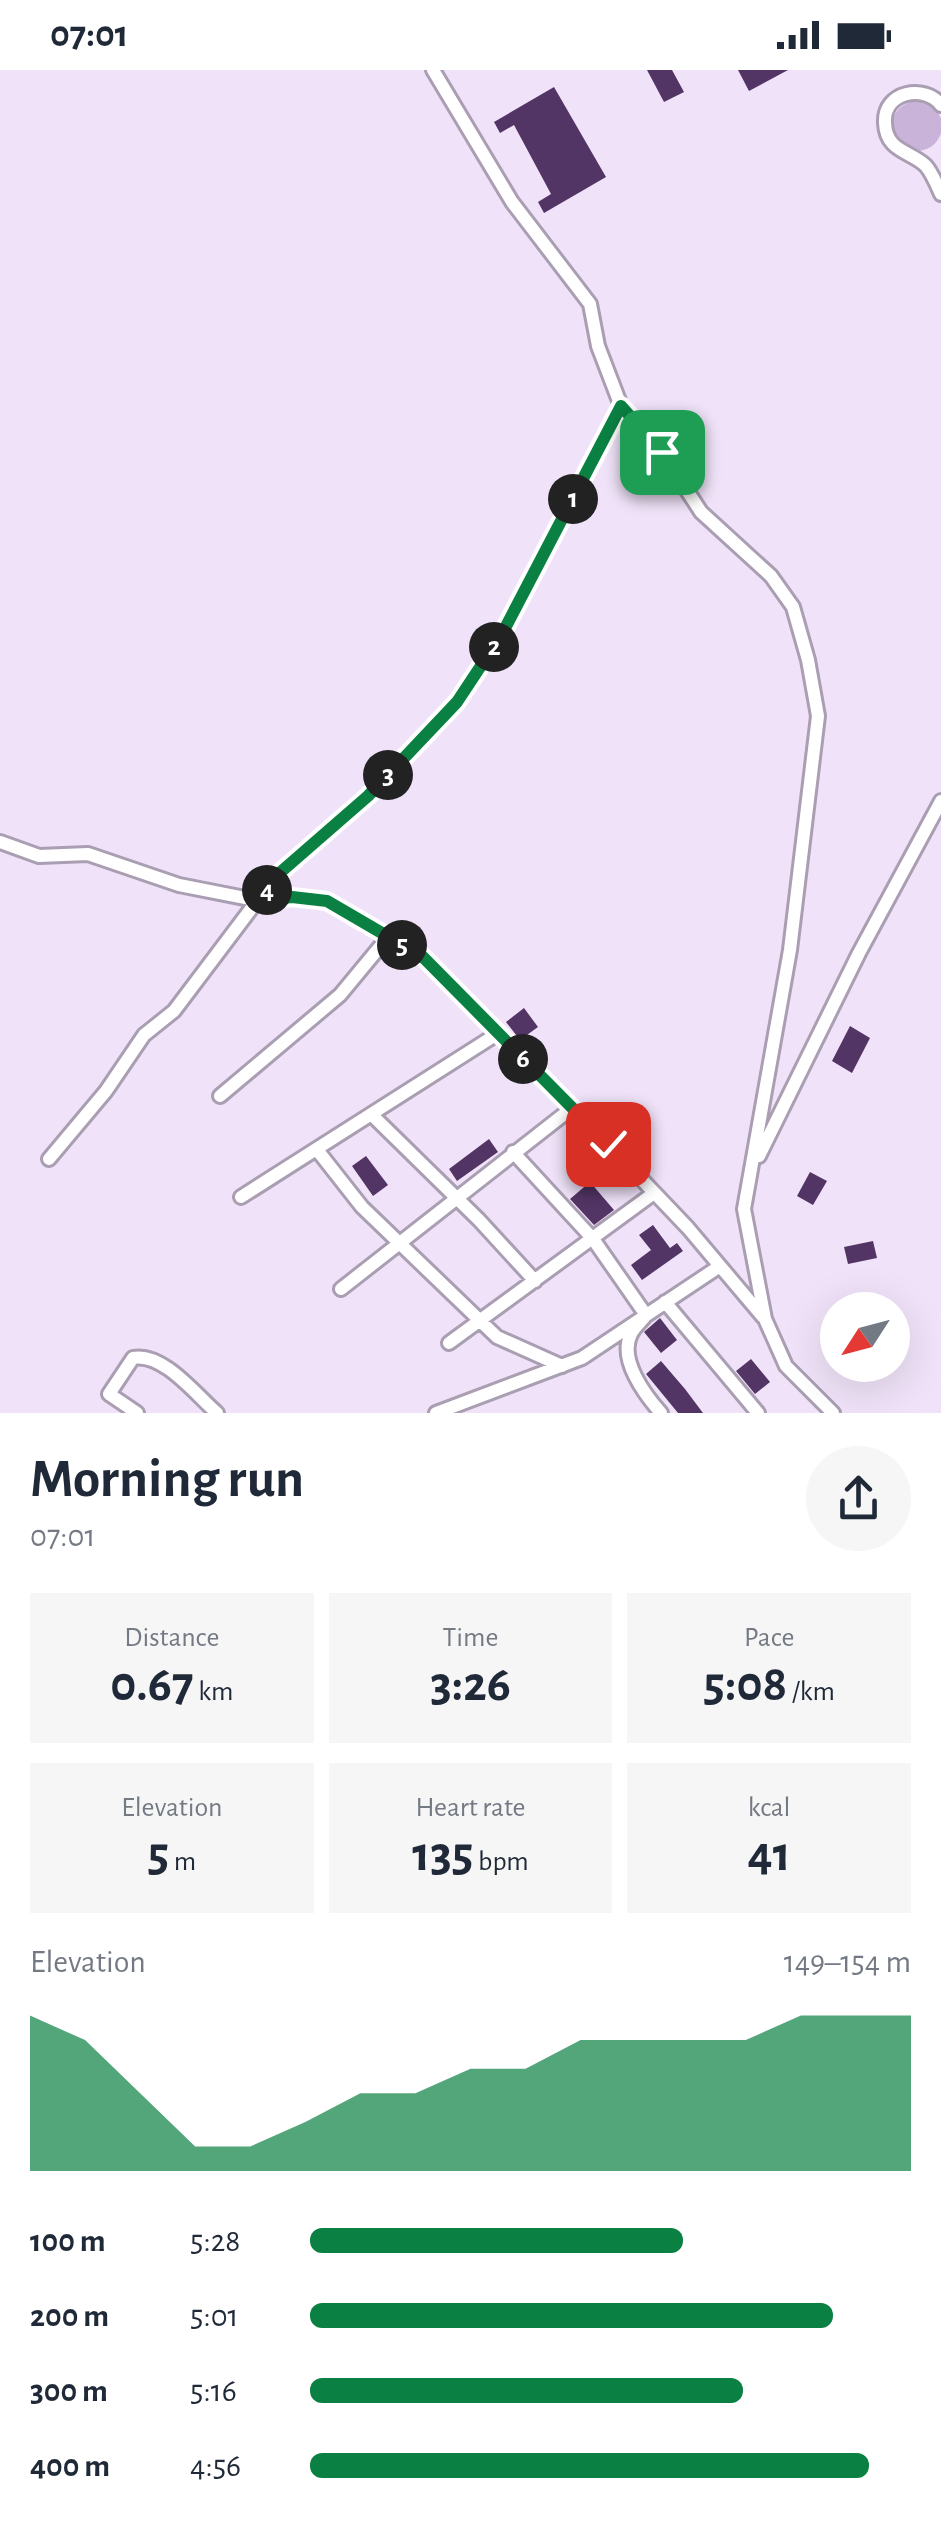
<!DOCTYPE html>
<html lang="en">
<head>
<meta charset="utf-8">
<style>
	:root { --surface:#fff; --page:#f6f6f7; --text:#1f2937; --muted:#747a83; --accent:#0b8043 }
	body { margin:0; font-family:"Alegreya Sans",sans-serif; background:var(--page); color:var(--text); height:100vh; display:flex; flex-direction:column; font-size:38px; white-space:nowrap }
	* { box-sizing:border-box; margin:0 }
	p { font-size:32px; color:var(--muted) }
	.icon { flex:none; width:55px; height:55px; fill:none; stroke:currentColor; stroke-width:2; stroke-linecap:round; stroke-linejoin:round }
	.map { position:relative; height:1343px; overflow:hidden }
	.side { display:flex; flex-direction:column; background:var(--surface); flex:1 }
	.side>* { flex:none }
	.needle { width:65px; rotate:234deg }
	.buttons { position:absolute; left:820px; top:1222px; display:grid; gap:20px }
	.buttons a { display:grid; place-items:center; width:90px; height:90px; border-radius:50%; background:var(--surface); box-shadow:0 10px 40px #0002; font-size:50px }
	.pin { position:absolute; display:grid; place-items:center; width:85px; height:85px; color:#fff; margin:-42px; border-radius:20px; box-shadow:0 5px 15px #0006 }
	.km { position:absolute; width:50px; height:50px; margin:-25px; border-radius:50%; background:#222; color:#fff; font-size:28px; line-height:50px; text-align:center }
	.round { display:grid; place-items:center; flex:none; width:105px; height:105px; border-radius:52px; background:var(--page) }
	.head { display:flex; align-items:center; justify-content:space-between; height:170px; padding:0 30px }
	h1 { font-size:55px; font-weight:700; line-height:75px }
	.metrics { display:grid; grid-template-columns:repeat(3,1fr); gap:15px; height:170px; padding:10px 30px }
	.metrics div { display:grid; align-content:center; border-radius:0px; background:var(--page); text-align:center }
	.metrics b { font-size:50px; font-weight:700 }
	.metrics small { font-size:28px; font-weight:400 }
	.metrics p { font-size:28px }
	.chart { height:280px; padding:20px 30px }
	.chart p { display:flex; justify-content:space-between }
	.chart svg { width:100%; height:180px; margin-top:10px; fill:var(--accent); opacity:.7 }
	ul { padding:0 30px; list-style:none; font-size:32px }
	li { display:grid; grid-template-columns:160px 120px 1fr; align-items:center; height:75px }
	li i { height:25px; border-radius:12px; background:var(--accent) }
	.status { display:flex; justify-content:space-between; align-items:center; height:70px; padding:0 50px; background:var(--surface); direction:ltr }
	.status svg { height:28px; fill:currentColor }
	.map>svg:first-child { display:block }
	.green { fill:#cab3d9 }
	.building { fill:#533565 }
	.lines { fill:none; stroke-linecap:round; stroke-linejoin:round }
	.minor-casing { stroke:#aa9eb2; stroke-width:18 }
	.minor { stroke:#fff; stroke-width:12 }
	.route-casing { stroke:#fff; stroke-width:20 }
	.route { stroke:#0b8043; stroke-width:12 }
</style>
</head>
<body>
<div class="status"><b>07:01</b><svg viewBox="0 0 49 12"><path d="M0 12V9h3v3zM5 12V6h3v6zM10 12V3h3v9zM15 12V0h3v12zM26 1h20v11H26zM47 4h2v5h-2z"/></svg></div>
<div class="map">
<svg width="941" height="1343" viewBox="0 0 941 1343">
	<rect width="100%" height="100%" fill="#f0e3f9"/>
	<!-- green -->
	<path class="green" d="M892 56a25 25 0 1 1 50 0a25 25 0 1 1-50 0Z"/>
	<!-- building -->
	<path class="building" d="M647,0H672L684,22L664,32Z
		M738,0H788L749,21Z
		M554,17L606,107L544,143L538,132L551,124L514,55L500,63L494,52Z
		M524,938L538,957L520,970L506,952Z
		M850,956L870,968L852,1003L832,991Z
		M489,1069L498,1082L457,1111L449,1099Z
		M366,1086L388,1115L373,1126L352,1096Z
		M810,1102L827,1111L813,1135L797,1126Z
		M590,1112L614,1140L594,1155L570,1129Z
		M653,1155L670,1178L677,1173L683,1181L642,1210L631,1195L651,1180L639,1165Z
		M873,1171L877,1188L848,1194L844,1177Z
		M660,1248L677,1270L661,1283L644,1262Z
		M751,1289L770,1312L755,1324L736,1301Z
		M661,1291L685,1319L703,1343H678L646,1304Z"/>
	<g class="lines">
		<defs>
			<path id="minor" d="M433,0L512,132L590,234L598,276L621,336L662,382L701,442L771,506L793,537L808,590L818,646L790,880L744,1139L765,1249L786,1296L833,1343
				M941,35C925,14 883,21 885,53C886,82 911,81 926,96C932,103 937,115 941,124
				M0,772L39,786L88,784L179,815L260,831L292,827L327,831L423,887L608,1074L688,1158L763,1247
				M220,1026L340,925L388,867
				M371,1044L479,1150L535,1211
				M318,1081L362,1137L497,1267L562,1296
				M513,1082L593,1169L646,1245C642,1251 634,1257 631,1264C618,1289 645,1325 661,1343
				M759,1086L859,883L941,731
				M49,1089L106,1021L144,965L174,941L275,807L368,726L457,633L502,564L621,336
				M241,1127L497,964
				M341,1219L572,1038
				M665,1232L758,1343
				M449,1273L654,1123
				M137,1343L109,1324L133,1288C163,1282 196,1325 217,1343
				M436,1343L582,1288L720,1196"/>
		</defs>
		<!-- minor casing -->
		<use href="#minor" class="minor-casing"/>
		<!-- minor -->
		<use href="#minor" class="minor"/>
	</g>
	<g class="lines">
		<defs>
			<path id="route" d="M608,1074L423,887L327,831L292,827L260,831L275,807L368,726L457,632L502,564L621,336L662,382"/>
		</defs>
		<!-- route casing -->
		<use href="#route" class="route-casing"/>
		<!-- route -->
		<use href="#route" class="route"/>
	</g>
</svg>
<div class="buttons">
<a><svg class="needle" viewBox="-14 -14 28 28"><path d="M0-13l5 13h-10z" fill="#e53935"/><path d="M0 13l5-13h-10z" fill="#747a83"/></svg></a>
</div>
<div class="pin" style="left:662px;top:382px;background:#1e9e55"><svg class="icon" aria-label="arrive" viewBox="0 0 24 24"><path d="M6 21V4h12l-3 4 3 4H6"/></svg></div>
<div class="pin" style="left:608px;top:1074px;background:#d93025"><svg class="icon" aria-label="check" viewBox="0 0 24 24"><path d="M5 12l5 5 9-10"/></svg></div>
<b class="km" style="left:573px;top:429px">1</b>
<b class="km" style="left:494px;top:577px">2</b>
<b class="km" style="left:388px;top:705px">3</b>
<b class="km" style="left:267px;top:820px">4</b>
<b class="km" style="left:402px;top:875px">5</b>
<b class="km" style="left:523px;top:989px">6</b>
</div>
<section class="side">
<div class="head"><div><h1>Morning run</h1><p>07:01</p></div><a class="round"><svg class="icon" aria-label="share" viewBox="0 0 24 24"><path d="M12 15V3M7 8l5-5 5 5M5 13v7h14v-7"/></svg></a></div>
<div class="metrics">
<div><p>Distance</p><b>0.67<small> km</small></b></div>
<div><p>Time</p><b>3:26</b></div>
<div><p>Pace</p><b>5:08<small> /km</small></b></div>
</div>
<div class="metrics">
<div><p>Elevation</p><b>5<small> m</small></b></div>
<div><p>Heart rate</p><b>135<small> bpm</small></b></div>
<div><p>kcal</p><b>41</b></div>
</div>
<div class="chart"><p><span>Elevation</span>149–154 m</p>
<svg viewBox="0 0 160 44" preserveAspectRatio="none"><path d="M0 44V6L10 12L20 25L30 38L40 38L50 32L60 25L70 25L80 19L90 19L100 12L110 12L120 12L130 12L140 6L150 6L160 6V44z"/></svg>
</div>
<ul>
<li><b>100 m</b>5:28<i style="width:62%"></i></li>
<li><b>200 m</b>5:01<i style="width:87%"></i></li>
<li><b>300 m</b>5:16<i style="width:72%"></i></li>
<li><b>400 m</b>4:56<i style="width:93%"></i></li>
</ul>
</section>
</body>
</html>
